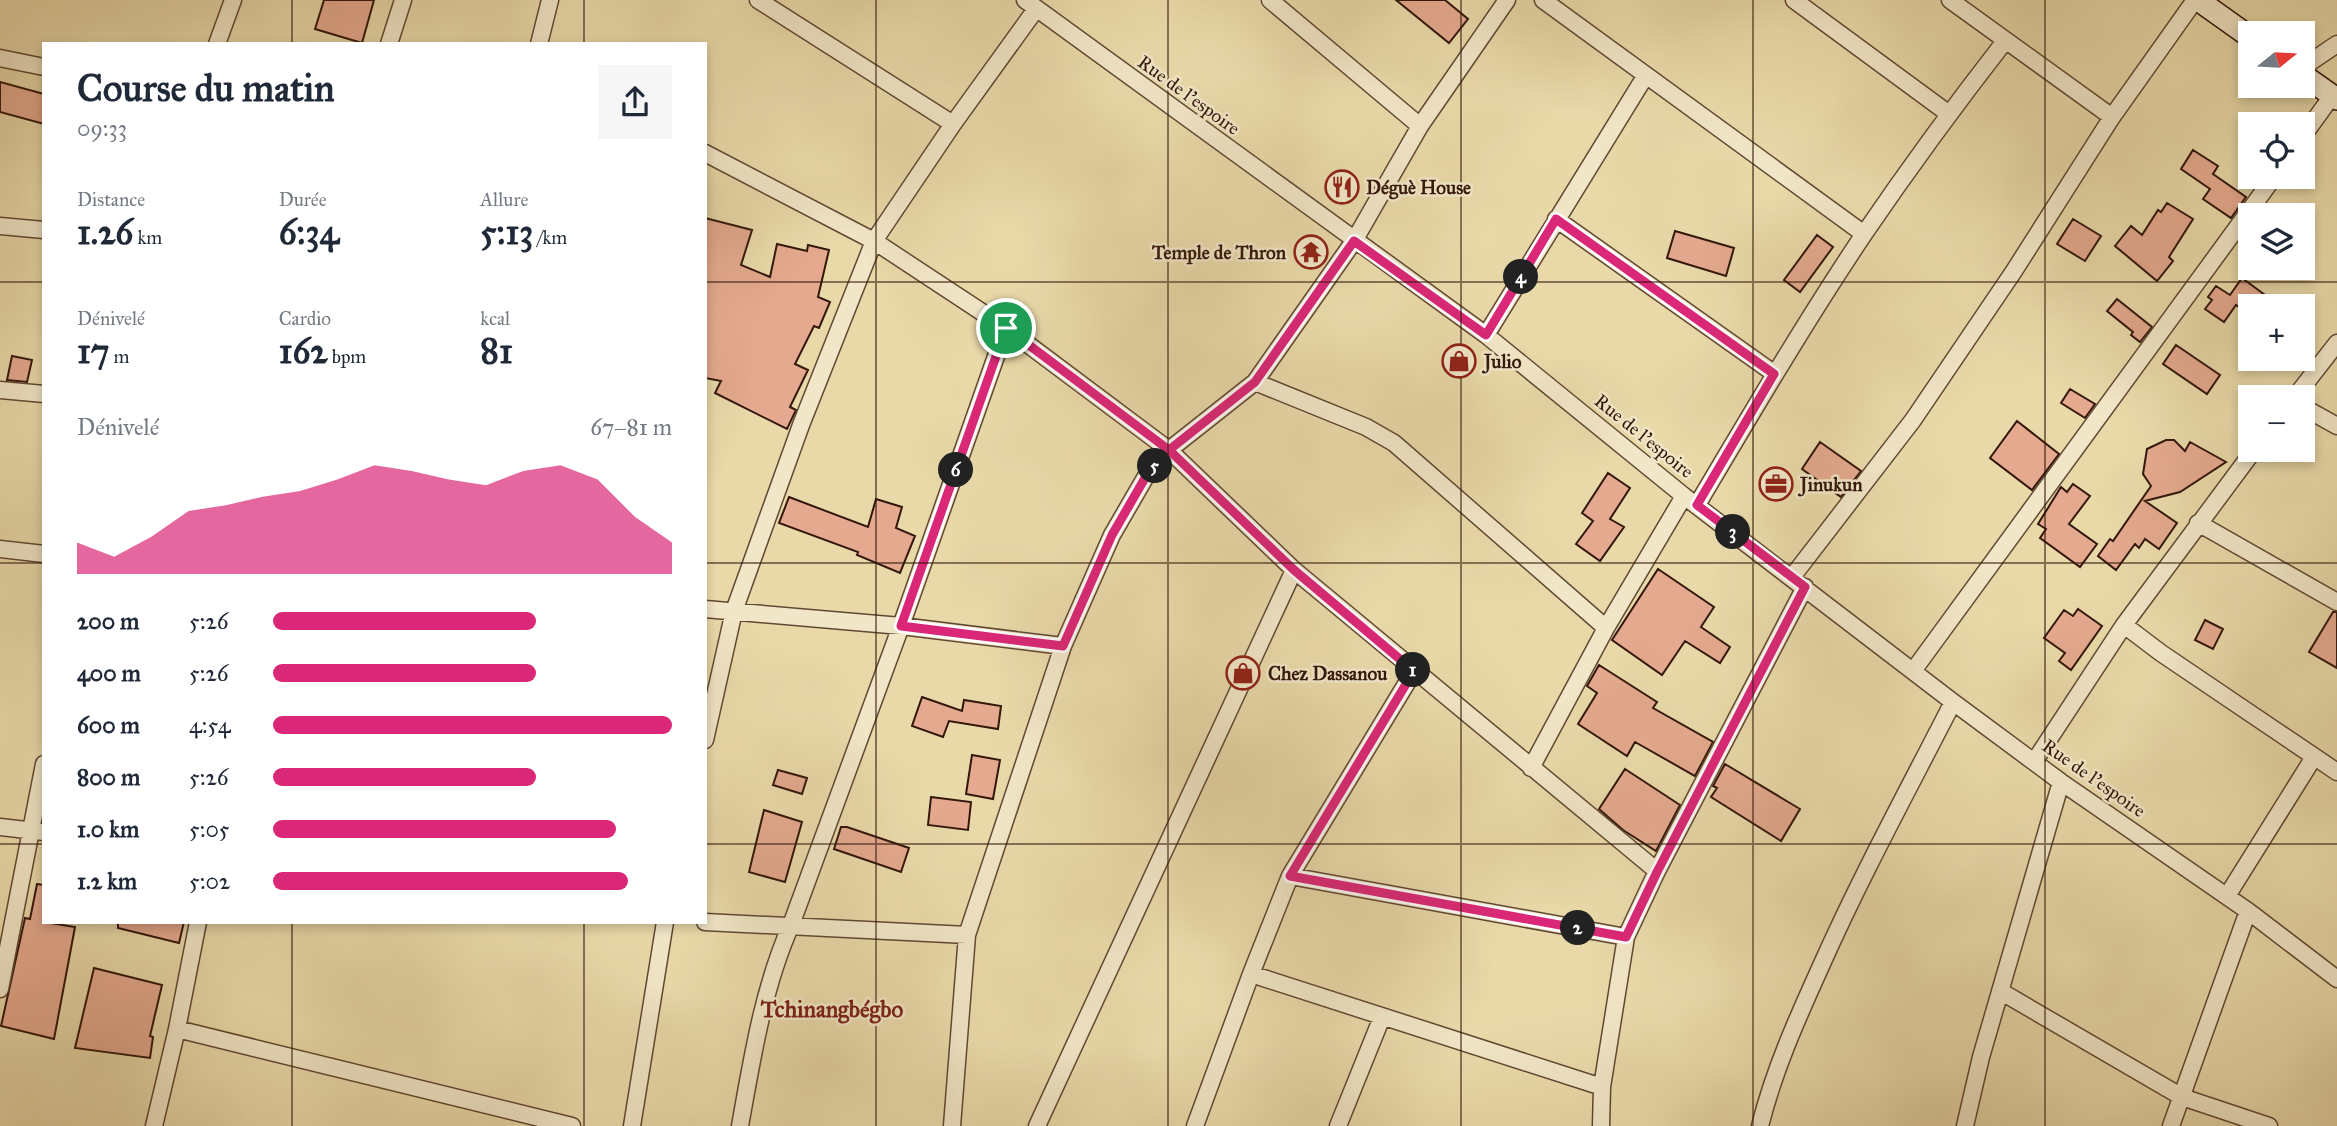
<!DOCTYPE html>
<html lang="fr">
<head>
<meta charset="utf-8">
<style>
	:root { --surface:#fff; --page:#f6f6f7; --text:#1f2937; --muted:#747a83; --accent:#db2777 }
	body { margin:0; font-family:"IM FELL Great Primer",serif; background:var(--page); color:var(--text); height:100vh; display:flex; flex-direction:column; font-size:26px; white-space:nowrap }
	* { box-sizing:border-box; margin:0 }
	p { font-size:23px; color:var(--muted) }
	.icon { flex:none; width:38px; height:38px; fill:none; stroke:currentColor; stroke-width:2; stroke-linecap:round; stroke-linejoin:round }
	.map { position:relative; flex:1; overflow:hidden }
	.sheet { position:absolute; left:42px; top:42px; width:665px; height:882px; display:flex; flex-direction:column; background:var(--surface); border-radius:0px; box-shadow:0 4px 10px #0003 }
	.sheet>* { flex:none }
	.needle { width:46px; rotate:72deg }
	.fabs { position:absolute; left:2238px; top:21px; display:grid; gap:14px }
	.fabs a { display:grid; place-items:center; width:77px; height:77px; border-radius:0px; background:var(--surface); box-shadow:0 4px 10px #0003; font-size:35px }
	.pin { position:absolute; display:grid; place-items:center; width:60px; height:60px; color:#fff; margin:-30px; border:4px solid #fff; border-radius:50%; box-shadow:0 2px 7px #0007 }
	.km { position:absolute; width:35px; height:35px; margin:-18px; border-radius:50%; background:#222; color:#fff; font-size:19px; line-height:35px; text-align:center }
	.round { display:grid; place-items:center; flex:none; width:74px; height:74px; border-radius:0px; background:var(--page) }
	.summary { display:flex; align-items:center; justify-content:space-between; height:119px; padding:0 35px }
	h1 { font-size:38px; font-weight:700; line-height:52px }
	.metrics { display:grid; grid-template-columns:repeat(3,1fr); gap:10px; height:119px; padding:7px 35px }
	.metrics div { display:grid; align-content:center }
	.metrics b { font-size:35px; font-weight:700 }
	.metrics small { font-size:19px; font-weight:400 }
	.metrics p { font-size:19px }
	.chart { height:196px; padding:14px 35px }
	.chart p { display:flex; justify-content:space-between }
	.chart svg { width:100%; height:126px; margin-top:7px; fill:var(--accent); opacity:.7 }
	ul { padding:0 35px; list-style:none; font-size:23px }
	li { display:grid; grid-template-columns:112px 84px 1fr; align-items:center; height:52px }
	li i { height:18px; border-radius:9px; background:var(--accent) }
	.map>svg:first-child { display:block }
	.building { fill:#e4a98e; stroke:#33170b; stroke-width:2 }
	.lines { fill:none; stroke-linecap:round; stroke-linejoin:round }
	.minor-casing { stroke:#604832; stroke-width:19 }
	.secondary-casing { stroke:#33170b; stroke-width:24 }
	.minor { stroke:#f1e6c7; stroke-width:16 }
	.secondary { stroke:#f1e6c7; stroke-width:21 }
	.route-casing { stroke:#fff; stroke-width:14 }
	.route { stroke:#db2777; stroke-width:9 }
	.grid { fill:none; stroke:#33170b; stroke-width:2; stroke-opacity:0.55 }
	.labels { text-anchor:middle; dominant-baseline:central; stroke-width:5; stroke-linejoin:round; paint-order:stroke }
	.street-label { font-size:19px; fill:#33170b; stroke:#f1e6c7 }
	.poi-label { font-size:19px; font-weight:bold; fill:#33170b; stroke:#f1e6c7; text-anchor:start }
	.quarter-label { font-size:23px; font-weight:bold; fill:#7a1f14; stroke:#f1e6c7 }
</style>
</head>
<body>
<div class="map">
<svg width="2337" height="1126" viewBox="0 0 2337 1126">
	<rect width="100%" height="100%" fill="#e9d9a9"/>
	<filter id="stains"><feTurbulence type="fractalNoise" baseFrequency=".00286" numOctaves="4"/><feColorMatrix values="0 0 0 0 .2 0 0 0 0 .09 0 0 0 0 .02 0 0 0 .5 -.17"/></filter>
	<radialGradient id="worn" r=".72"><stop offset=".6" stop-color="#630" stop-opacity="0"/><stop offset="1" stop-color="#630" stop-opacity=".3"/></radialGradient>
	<!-- building -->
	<path class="building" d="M324,0H374L362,43L315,29Z
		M1396,0H1445L1468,19L1449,43Z
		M0,82L44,94V124L0,112Z
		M2193,150L2218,166L2213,174L2246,197L2231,218L2203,199L2210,189L2181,169Z
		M2167,203L2193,219L2169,257L2173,261L2157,281L2115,246L2131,226L2142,235L2158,210L2161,212Z
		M705,218L752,230L741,265L770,277L777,244L807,251L808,245L829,250L818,297L830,302L819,328L814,326L795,364L808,370L790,407L796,410L787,429L715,393L721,381L705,378Z
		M2073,219L2101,236L2085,261L2057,244Z
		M1675,231L1734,248L1726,276L1667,258Z
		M1817,235L1833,247L1800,292L1784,280Z
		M2242,278L2280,306H2250L2249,314L2236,305L2224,322L2205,309L2212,300L2208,297L2216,286L2230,295Z
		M2117,299L2152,327L2140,342L2131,335L2133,332L2107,311Z
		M2176,345L2220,375L2207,394L2163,364Z
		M12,356L32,360L27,382L7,380Z
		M2070,389L2095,404L2085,418L2061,403Z
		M2017,421L2059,454L2032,490L1990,458Z
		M2166,440H2174L2185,451L2190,442L2226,462L2180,492L2145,501L2177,523L2159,549L2145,539L2139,548L2135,544L2116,570L2098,556L2110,539L2113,541L2151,486L2143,474L2147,449Z
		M1820,442L1861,471L1841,497L1802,469Z
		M1608,473L1630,488L1610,519L1624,527L1600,561L1576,544L1593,521L1582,513Z
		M2073,484L2090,496L2069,524L2097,544L2080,567L2040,538L2046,529L2038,524L2061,487L2067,492Z
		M789,497L868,527L876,499L902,507L896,528L915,536L900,573L857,555L858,552L779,523Z
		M1658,569L1714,607L1701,627L1730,647L1720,663L1685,641L1662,675L1612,640Z
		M2078,609L2102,626L2071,670L2059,661L2065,653L2044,638L2064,610L2073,616Z
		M2333,612H2337V668L2309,652Z
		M2205,620L2223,629L2213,649L2195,640Z
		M1599,665L1657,702L1653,708L1713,742L1695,776L1635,742L1627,756L1578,724L1597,693L1587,686Z
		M922,697L962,711L964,700L1001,706L998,729L949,721L943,737L912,726Z
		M972,755L1000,760L993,799L966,794Z
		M1725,764L1800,809L1781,841L1711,797L1717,788L1713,786Z
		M1625,769L1680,805L1656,851L1623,830L1599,809Z
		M778,770L807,778L802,794L773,785Z
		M931,797L971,802L968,830L928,825Z
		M764,810L802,822L785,882L749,872Z
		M841,827H847L909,848L901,872L834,849Z
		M37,884L44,885V922L75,927L54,1039L1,1026L25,918L30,919Z
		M118,922H184L179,943L118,928Z
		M94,968L162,985L150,1036L153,1037L150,1058L75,1048Z"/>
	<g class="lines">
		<defs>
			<path id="minor" d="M758,0L953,124
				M1025,0L1486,335L1684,496L1953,702L2061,782L2248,911L2337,979
				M1270,0L1420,126
				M1543,0L1864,234
				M1794,0L1949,114
				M1950,0L2112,117
				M217,44L233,0
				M389,44L403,0
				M539,44L550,0
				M0,58L44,67
				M2303,67L2337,44
				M2303,136L2332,96
				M705,153L874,241L1006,328L1169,450L1294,570L1657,871
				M1556,219L1775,374
				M0,226L44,230
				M1486,335L1646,75
				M1255,382L1366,427L1394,443L1606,628
				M0,390L44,394
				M2295,397L2337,343
				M2303,407L2337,426
				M1697,505C1751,414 1805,322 1864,234C1909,168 1956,104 2005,41
				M2198,523L2337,602
				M0,549L44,554
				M1792,577L1913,420L2014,271L2112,117L2195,0
				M705,609L901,626L1063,646
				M2124,625L2161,653L2337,772
				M1913,671L2274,177
				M705,740L734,611L801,425L874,241L953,124L1036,9
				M2034,762L2124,625L2254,450
				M1531,768L1606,628L1684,496
				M0,827L44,832
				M1290,876L1626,937
				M2227,896L2314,757
				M705,922L967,935
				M1251,974L1602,1087
				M0,989L44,764
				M2000,991L2182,1097L2269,1126
				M177,1029L572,1126
				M154,1126L177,1029L198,922
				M632,1126L665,922
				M740,1126C752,1059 763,988 791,925L901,626L1006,328
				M952,1126L967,935L1063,646L1112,535L1145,478L1169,450L1255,382L1354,241L1420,126L1507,0
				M1037,1126L1294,570
				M1195,1126L1251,974L1290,876L1414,671
				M1338,1126L1382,1017
				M1601,1126L1602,1087L1626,937L1657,871L1805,587
				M1760,1126C1774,1070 1797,1019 1821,966C1861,876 1908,790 1953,702
				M1965,1126L1981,1057L2061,782
				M2171,1126L2248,911"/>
			<path id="secondary" d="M2198,0L2250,37
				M2303,75L2337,99"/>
		</defs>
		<!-- minor casing -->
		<use href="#minor" class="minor-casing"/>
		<!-- secondary casing -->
		<use href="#secondary" class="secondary-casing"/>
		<!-- minor -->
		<use href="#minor" class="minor"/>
		<!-- secondary -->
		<use href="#secondary" class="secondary"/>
	</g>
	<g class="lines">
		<defs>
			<path id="route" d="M1006,328L1169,450L1294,570L1414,671L1290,876L1626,937L1657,872L1805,587L1697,505L1774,374L1556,219L1486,335L1354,241L1255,382L1169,450L1145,478L1112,535L1063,646L901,626L1006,328"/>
		</defs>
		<!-- route casing -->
		<use href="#route" class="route-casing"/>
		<!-- route -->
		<use href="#route" class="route"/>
	</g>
	<!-- grid -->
	<path class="grid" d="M292,0V44M584,0V44M876,0V1126M1168,0V1126M1461,0V1126M1753,0V1126M2045,0V1126M0,282H44M705,282H2337M0,563H44M705,563H2337M0,844H44M705,844H2337M292,922V1126M584,922V1126"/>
	<!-- icons -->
	<defs>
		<symbol id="restaurant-ring" viewBox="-11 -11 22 22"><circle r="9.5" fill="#f1e6c7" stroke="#8f2418" stroke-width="1.5"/><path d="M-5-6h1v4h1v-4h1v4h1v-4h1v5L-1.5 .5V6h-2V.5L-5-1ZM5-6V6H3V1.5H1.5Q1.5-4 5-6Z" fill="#8f2418"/></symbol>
		<symbol id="temple-ring" viewBox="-11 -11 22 22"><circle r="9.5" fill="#f1e6c7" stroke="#8f2418" stroke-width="1.5"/><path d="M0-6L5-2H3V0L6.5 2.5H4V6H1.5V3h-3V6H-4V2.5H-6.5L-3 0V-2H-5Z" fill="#8f2418"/></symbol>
		<symbol id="shop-ring" viewBox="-11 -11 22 22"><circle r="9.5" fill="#f1e6c7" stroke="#8f2418" stroke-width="1.5"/><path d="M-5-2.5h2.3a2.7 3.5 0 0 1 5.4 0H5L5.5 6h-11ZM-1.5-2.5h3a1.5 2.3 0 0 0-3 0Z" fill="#8f2418"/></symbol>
		<symbol id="office-ring" viewBox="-11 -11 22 22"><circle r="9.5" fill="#f1e6c7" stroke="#8f2418" stroke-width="1.5"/><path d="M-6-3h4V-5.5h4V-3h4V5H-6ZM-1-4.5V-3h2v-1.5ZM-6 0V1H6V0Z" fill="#8f2418"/></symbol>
	</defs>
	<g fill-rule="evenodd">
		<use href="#restaurant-ring" x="1323" y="168" width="38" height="38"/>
		<use href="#temple-ring" x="1292" y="233" width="38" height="38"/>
		<use href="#shop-ring" x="1440" y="342" width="38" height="38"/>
		<use href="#office-ring" x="1757" y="465" width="38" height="38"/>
		<use href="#shop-ring" x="1224" y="654" width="38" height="38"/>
	</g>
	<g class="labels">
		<!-- street labels -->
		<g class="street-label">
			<text transform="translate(1189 95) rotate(36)">Rue de l'espoire</text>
			<text transform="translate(1644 436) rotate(39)">Rue de l'espoire</text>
			<text transform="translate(2094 778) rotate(35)">Rue de l'espoire</text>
		</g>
		<!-- poi labels -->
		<g class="poi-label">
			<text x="1366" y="187">Déguè House</text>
			<text x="1286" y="252" text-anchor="end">Temple de Thron</text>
			<text x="1484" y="361">Julio</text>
			<text x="1800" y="484">Jinukun</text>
			<text x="1268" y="673">Chez Dassanou</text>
		</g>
		<!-- quarter labels -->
		<g class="quarter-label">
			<text x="832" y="1009">Tchinangbégbo</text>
		</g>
	</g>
	<rect width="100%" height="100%" filter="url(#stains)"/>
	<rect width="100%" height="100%" fill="url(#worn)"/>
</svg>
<div class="fabs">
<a><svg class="needle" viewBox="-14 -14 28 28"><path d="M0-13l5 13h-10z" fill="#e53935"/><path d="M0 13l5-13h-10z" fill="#747a83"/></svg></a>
<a><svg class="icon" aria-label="locate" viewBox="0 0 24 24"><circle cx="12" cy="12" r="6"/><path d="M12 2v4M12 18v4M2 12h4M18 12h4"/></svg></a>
<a><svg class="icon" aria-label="layers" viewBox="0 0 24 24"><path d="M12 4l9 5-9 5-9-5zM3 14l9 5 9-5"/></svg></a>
<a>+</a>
<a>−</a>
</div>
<div class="pin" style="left:1006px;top:328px;background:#1e9e55"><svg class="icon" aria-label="arrive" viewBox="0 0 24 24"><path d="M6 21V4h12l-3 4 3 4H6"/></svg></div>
<b class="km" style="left:1413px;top:670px">1</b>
<b class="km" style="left:1578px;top:928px">2</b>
<b class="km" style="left:1733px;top:532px">3</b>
<b class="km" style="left:1521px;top:277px">4</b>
<b class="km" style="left:1155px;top:466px">5</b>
<b class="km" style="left:956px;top:470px">6</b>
<section class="sheet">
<div class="summary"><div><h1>Course du matin</h1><p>09:33</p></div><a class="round"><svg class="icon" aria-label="share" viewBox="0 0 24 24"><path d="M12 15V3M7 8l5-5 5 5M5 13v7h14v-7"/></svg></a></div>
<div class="metrics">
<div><p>Distance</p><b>1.26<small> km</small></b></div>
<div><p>Durée</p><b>6:34</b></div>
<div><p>Allure</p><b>5:13<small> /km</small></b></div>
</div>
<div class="metrics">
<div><p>Dénivelé</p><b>17<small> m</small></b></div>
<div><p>Cardio</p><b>162<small> bpm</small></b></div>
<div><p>kcal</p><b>81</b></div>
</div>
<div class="chart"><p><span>Dénivelé</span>67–81 m</p>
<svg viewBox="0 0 160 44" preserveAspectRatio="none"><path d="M0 44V33L10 38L20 31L30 22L40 20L50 17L60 15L70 11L80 6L90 8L100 11L110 13L120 8L130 6L140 11L150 24L160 33V44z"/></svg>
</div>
<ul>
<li><b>200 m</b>5:26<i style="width:66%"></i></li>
<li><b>400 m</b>5:26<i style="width:66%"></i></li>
<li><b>600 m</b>4:54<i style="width:100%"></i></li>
<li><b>800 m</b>5:26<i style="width:66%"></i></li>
<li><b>1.0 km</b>5:05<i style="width:86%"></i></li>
<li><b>1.2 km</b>5:02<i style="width:89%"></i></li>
</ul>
</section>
</div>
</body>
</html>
